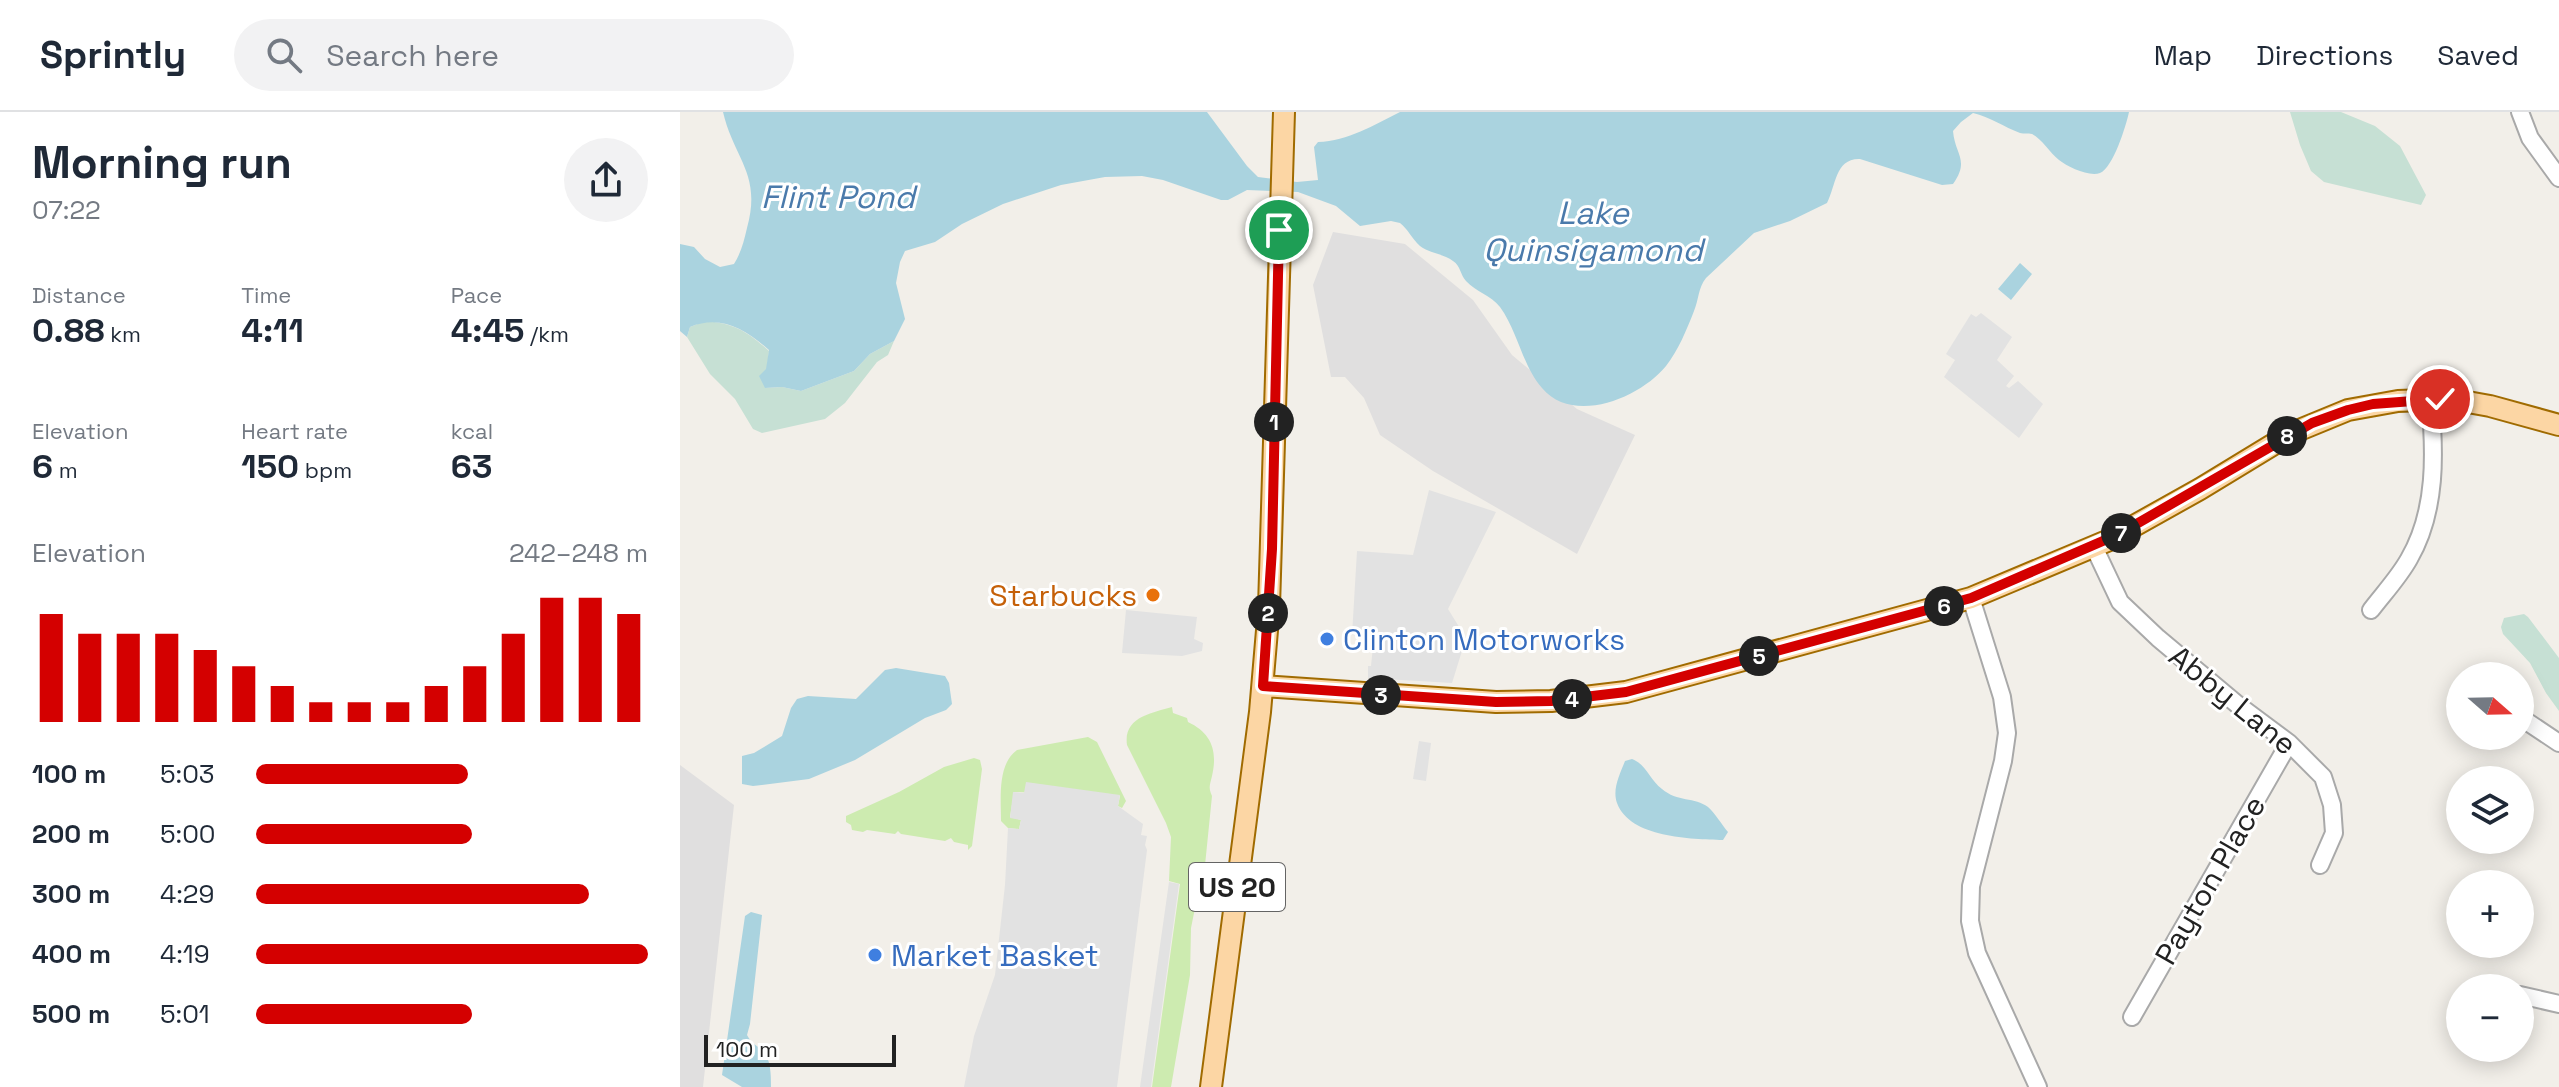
<!DOCTYPE html>
<html lang="en">
<head>
<meta charset="utf-8">
<style>
	:root { --surface:#fff; --page:#f2f2f3; --text:#1f2937; --muted:#747a83; --line:#e0e1e3; --accent:#d40000 }
	body { margin:0; font-family:"Space Grotesk",sans-serif; background:var(--page); color:var(--text); height:100vh; display:flex; flex-direction:column; font-size:30px; white-space:nowrap }
	* { box-sizing:border-box; margin:0 }
	p { font-size:26px; color:var(--muted) }
	.icon { flex:none; width:44px; height:44px; fill:none; stroke:currentColor; stroke-width:2; stroke-linecap:round; stroke-linejoin:round }
	.map { position:relative; flex:1; overflow:hidden }
	.side { display:flex; flex-direction:column; background:var(--surface); width:680px }
	.side>* { flex:none }
	.needle { width:52px; rotate:110deg }
	.buttons { position:absolute; left:1766px; top:550px; display:grid; gap:16px }
	.buttons a { display:grid; place-items:center; width:88px; height:88px; border-radius:50%; background:var(--surface); box-shadow:0 4px 20px #0003; font-size:40px }
	.scale { position:absolute; left:24px; bottom:20px; width:192px; box-sizing:border-box; padding-left:8px; border:4px solid #222; border-top:0; font-size:22px; line-height:28px; white-space:nowrap; color:#222; -webkit-text-stroke:6px #fff; paint-order:stroke }
	.pin { position:absolute; display:grid; place-items:center; width:68px; height:68px; color:#fff; margin:-34px; border:4px solid #fff; border-radius:50%; box-shadow:0 2px 8px #0007 }
	.km { position:absolute; width:40px; height:40px; margin:-20px; border-radius:50%; background:#222; color:#fff; font-size:22px; line-height:40px; text-align:center }
	.round { display:grid; place-items:center; flex:none; width:84px; height:84px; border-radius:42px; background:var(--page) }
	.overview { display:flex; align-items:center; justify-content:space-between; height:136px; padding:0 32px }
	h1 { font-size:44px; font-weight:600; line-height:60px }
	.figures { display:grid; grid-template-columns:repeat(3,1fr); gap:12px; height:136px; padding:8px 32px }
	.figures div { display:grid; align-content:center }
	.figures b { font-size:34px; font-weight:600 }
	.figures small { font-size:22px; font-weight:400 }
	.figures p { font-size:22px }
	.chart { height:224px; padding:16px 32px }
	.chart p { display:flex; justify-content:space-between }
	.chart svg { width:100%; height:144px; margin-top:8px; stroke:var(--accent); stroke-width:6 }
	ul { padding:0 32px; list-style:none; font-size:26px }
	li { display:grid; grid-template-columns:128px 96px 1fr; align-items:center; height:60px }
	li i { height:20px; border-radius:10px; background:var(--accent) }
	header { display:flex; align-items:center; gap:48px; box-sizing:border-box; height:112px; padding:0 40px; background:var(--surface); border-bottom:2px solid var(--line) }
	header strong { font-size:38px }
	nav { display:flex; gap:44px; margin-inline-start:auto; font-size:28px }
	.search { width:560px; height:72px; background:var(--page); display:flex; align-items:center; gap:20px; box-sizing:border-box; padding:0 28px; border-radius:44px; color:var(--muted); font-size:30px }
	main { display:flex; flex:1; min-height:0 }
	.map>svg:first-child { display:block }
	.residential { fill:#e0dfdf }
	.grass { fill:#cdebb0 }
	.wetland { fill:#c6e0d4 }
	.parking { fill:#e2e2e2 }
	.water { fill:#aad3df }
	.lines { fill:none; stroke-linecap:round; stroke-linejoin:round }
	.minor-casing { stroke:#a9a9a9; stroke-width:20 }
	.major-casing { stroke:#a06b00; stroke-width:24 }
	.minor { stroke:#fff; stroke-width:16 }
	.major { stroke:#fcd6a4; stroke-width:20 }
	.route-casing { stroke:#fff; stroke-width:16 }
	.route { stroke:#d40000; stroke-width:10 }
	.food-dot { fill:#e8710a; stroke:#fff; stroke-width:3 }
	.shop-dot { fill:#3f7fe0; stroke:#fff; stroke-width:3 }
	.labels { text-anchor:middle; dominant-baseline:central; stroke-width:6; stroke-linejoin:round; paint-order:stroke }
	.shield { fill:#fff; stroke:#646464; stroke-width:2 }
	.shield-label { font-size:28px; font-weight:bold; fill:#222 }
	.food-label { font-size:30px; fill:#c56008; stroke:#fff; text-anchor:end }
	.shop-label { font-size:30px; fill:#366cbe; stroke:#fff; text-anchor:start }
	.street-label { font-size:30px; fill:#222; stroke:#fff }
	.water-label { font-size:32px; font-style:italic; fill:#4a7aab; stroke:#fff }
</style>
</head>
<body>
<header>
<strong>Sprintly</strong>
<div class="search"><svg class="icon" aria-label="search" viewBox="0 0 24 24"><circle cx="10" cy="10" r="6"/><path d="M15 15l6 6"/></svg>Search here</div>
<nav><a>Map</a><a>Directions</a><a>Saved</a></nav>
</header>
<main>
<section class="side">
<div class="overview"><div><h1>Morning run</h1><p>07:22</p></div><a class="round"><svg class="icon" aria-label="share" viewBox="0 0 24 24"><path d="M12 15V3M7 8l5-5 5 5M5 13v7h14v-7"/></svg></a></div>
<div class="figures">
<div><p>Distance</p><b>0.88<small> km</small></b></div>
<div><p>Time</p><b>4:11</b></div>
<div><p>Pace</p><b>4:45<small> /km</small></b></div>
</div>
<div class="figures">
<div><p>Elevation</p><b>6<small> m</small></b></div>
<div><p>Heart rate</p><b>150<small> bpm</small></b></div>
<div><p>kcal</p><b>63</b></div>
</div>
<div class="chart"><p><span>Elevation</span>242–248 m</p>
<svg viewBox="0 0 160 44" preserveAspectRatio="none"><path d="M5 44V11M15 44V17M25 44V17M35 44V17M45 44V22M55 44V27M65 44V33M75 44V38M85 44V38M95 44V38M105 44V33M115 44V27M125 44V17M135 44V6M145 44V6M155 44V11"/></svg>
</div>
<ul>
<li><b>100 m</b>5:03<i style="width:54%"></i></li>
<li><b>200 m</b>5:00<i style="width:55%"></i></li>
<li><b>300 m</b>4:29<i style="width:85%"></i></li>
<li><b>400 m</b>4:19<i style="width:100%"></i></li>
<li><b>500 m</b>5:01<i style="width:55%"></i></li>
</ul>
</section>
<div class="map">
<svg width="1879" height="975" viewBox="0 0 1879 975">
	<rect width="100%" height="100%" fill="#f2efe9"/>
	<!-- residential -->
	<path class="residential" d="M653,120L725,132L793,188L832,243L897,297L955,323L897,442L753,359L700,323L684,286L665,265H651L633,173Z
		M0,653L54,693L23,975H0Z"/>
	<!-- grass -->
	<path class="grass" d="M492,595L493,601L507,606L508,610C531,621 538,638 532,664C530,673 528,675 532,684L523,773L518,781L511,816L510,863L491,975H472L500,772L489,769L491,725L486,711L447,633C443,605 472,601 492,595Z
		M408,625L417,630L446,689L442,696L438,694L440,684L334,680L330,705L341,708L339,717L328,716L321,709C321,687 317,652 337,638Z
		M294,646L300,648L302,657L292,734L288,738V733L274,730L271,726L265,729L221,722L218,719L215,722L187,718L183,720L172,718L171,713L166,710V704L219,680L264,655Z"/>
	<!-- wetland -->
	<path class="wetland" d="M1610,0H1661L1695,14L1720,34L1746,83L1741,93L1644,70L1631,59L1620,33Z
		M25,209C54,211 68,220 89,239L85,276L102,275L121,279L174,259L190,242L214,229L208,243L197,250L165,291L145,307L82,321L73,317L55,287L30,262L7,225L10,215Z
		M1844,502L1848,505L1879,546V599L1866,581L1850,551L1823,522L1821,515L1824,506Z"/>
	<!-- parking -->
	<path class="parking" d="M1301,201L1332,225L1317,248L1334,264L1326,274L1329,276L1338,269L1363,292L1339,326L1264,265L1275,248L1266,242L1291,202L1296,205Z
		M749,378L816,400L768,497L786,526L772,571L688,566V554H691L694,525L672,523L677,439L733,443Z
		M446,498L517,505L514,527L523,531L522,539L502,544L442,541Z
		M739,629L751,631L746,669L733,667Z
		M346,670L440,683L438,694L463,712L461,723L467,724L465,733L467,738L437,975H284L294,924L315,863L325,773L328,716L339,717L341,708L330,706L333,680L344,681Z
		M489,770L499,772L471,975H460Z"/>
	<!-- water -->
	<path class="water" d="M43,0H527L567,54L578,65L617,70L638,68L634,35L638,30C668,29 694,13 720,0H1449C1446,14 1433,56 1420,61C1409,65 1388,55 1379,48C1370,41 1362,27 1352,22C1348,21 1344,22 1340,21C1324,15 1310,5 1293,1L1281,10L1273,19C1275,43 1290,48 1273,72L1262,73L1180,47C1155,46 1156,74 1147,91L1110,109L1074,121L1026,166C1018,176 1019,187 1014,199C1007,217 998,239 986,254C961,285 894,314 862,276C842,253 838,220 820,195C811,183 796,180 786,169C780,163 781,154 773,149C764,142 749,141 740,134C732,127 728,117 720,111L711,109L680,114L656,94L618,80L567,78L548,88H541L483,68L462,64L425,65L381,73L323,92L282,112L255,130L225,139L220,150L216,171L225,207L214,229L190,242L174,259L121,279L102,275L85,276L79,264L86,257L89,238C66,218 41,202 10,215L7,225L0,219V132L14,135L25,147L40,155L54,152C61,141 64,129 67,116C82,62 54,47 43,0Z
		M1340,151L1352,162L1331,188L1318,177Z
		M216,556L265,564L269,571L272,592L266,598L245,606L175,648L129,667L73,674L62,672V644L74,641L102,624L111,596L117,587L128,584L176,587L205,558Z
		M952,647C966,652 970,668 982,677C997,690 1015,685 1028,695C1035,701 1042,713 1048,720L1043,728C1011,727 950,726 937,691C932,677 940,662 945,649Z
		M71,800L82,803L70,912L67,923C71,930 74,932 81,937C91,945 91,963 91,975H62L42,963L65,804Z"/>
	<g class="lines">
		<defs>
			<path id="minor" d="M1840,0L1850,26L1879,66
				M1414,435L1440,490L1478,526L1558,593L1609,631L1643,665L1652,693L1654,721L1640,753
				M1291,486L1322,585L1327,621L1323,649L1291,774L1290,809L1297,841L1358,975
				M1691,498C1704,481 1719,465 1729,447C1757,399 1755,340 1750,287
				M1840,605L1879,631
				M1840,883L1879,892
				M1452,905L1609,631"/>
			<path id="major" d="M583,574L816,590L871,589L946,580L1291,486L1427,429L1520,377L1612,321L1668,298L1718,289L1771,287L1810,294L1879,313
				M531,975L580,600L589,495L604,0"/>
		</defs>
		<!-- minor casing -->
		<use href="#minor" class="minor-casing"/>
		<!-- major casing -->
		<use href="#major" class="major-casing"/>
		<!-- minor -->
		<use href="#minor" class="minor"/>
		<!-- major -->
		<use href="#major" class="major"/>
	</g>
	<g class="lines">
		<defs>
			<path id="route" d="M599,118L592,437L583,574L816,590L871,589L946,580L1291,486L1439,422L1632,311L1668,298L1693,292L1760,287"/>
		</defs>
		<!-- route casing -->
		<use href="#route" class="route-casing"/>
		<!-- route -->
		<use href="#route" class="route"/>
	</g>
	<!-- markers -->
	<circle class="food-dot" cx="473" cy="483" r="8"/>
	<g class="shop-dot">
		<circle cx="647" cy="527" r="8"/>
		<circle cx="195" cy="843" r="8"/>
	</g>
	<g class="labels">
		<!-- shield labels -->
		<rect class="shield" x="509" y="751" width="96" height="48" rx="6"/>
		<g class="shield-label">
			<text x="557" y="775">US 20</text>
		</g>
		<!-- food labels -->
		<g class="food-label">
			<text x="457" y="483">Starbucks</text>
		</g>
		<!-- shop labels -->
		<g class="shop-label">
			<text x="663" y="527">Clinton Motorworks</text>
			<text x="211" y="843">Market Basket</text>
		</g>
		<!-- street labels -->
		<g class="street-label">
			<text transform="translate(1553 588) rotate(39)">Abby Lane</text>
			<text transform="translate(1530 768) rotate(-60)">Payton Place</text>
		</g>
		<!-- water labels -->
		<g class="water-label">
			<text x="158" y="85">Flint Pond</text>
			<text x="913" y="101">Lake<tspan x="913" dy="37">Quinsigamond</tspan></text>
		</g>
	</g>
</svg>
<div class="buttons">
<a><svg class="needle" viewBox="-14 -14 28 28"><path d="M0-13l5 13h-10z" fill="#e53935"/><path d="M0 13l5-13h-10z" fill="#747a83"/></svg></a>
<a><svg class="icon" aria-label="layers" viewBox="0 0 24 24"><path d="M12 4l9 5-9 5-9-5zM3 14l9 5 9-5"/></svg></a>
<a>+</a>
<a>−</a>
</div>
<div class="scale">100 m</div>
<div class="pin" style="left:599px;top:118px;background:#1e9e55"><svg class="icon" aria-label="arrive" viewBox="0 0 24 24"><path d="M6 21V4h12l-3 4 3 4H6"/></svg></div>
<div class="pin" style="left:1760px;top:287px;background:#d93025"><svg class="icon" aria-label="check" viewBox="0 0 24 24"><path d="M5 12l5 5 9-10"/></svg></div>
<b class="km" style="left:594px;top:310px">1</b>
<b class="km" style="left:588px;top:501px">2</b>
<b class="km" style="left:701px;top:583px">3</b>
<b class="km" style="left:892px;top:587px">4</b>
<b class="km" style="left:1079px;top:544px">5</b>
<b class="km" style="left:1264px;top:494px">6</b>
<b class="km" style="left:1441px;top:421px">7</b>
<b class="km" style="left:1607px;top:324px">8</b>
</div>
</main>
</body>
</html>
